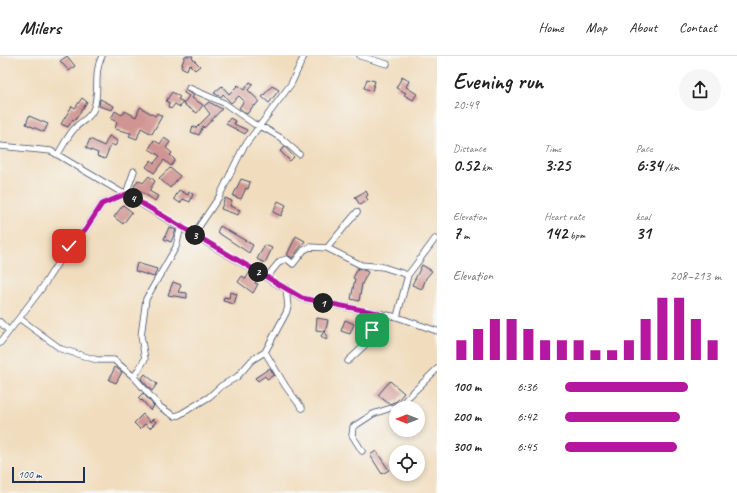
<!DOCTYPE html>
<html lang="en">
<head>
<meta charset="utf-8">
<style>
	:root { --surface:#fff; --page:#f6f6f6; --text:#222; --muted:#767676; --line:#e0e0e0; --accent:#b5179e }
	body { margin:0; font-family:Caveat,sans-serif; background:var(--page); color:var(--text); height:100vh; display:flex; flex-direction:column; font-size:15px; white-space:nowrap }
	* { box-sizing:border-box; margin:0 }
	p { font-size:13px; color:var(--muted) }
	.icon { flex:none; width:22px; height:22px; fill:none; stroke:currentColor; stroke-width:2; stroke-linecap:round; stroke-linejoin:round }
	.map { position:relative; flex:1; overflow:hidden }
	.details { display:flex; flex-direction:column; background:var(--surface); width:300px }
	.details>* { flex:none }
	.needle { width:26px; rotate:270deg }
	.controls { position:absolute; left:389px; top:345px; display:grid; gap:8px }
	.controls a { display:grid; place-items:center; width:36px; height:36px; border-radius:50%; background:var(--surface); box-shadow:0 2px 6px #0003; font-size:20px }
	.scale { position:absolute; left:12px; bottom:10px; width:73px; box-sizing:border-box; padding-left:4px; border:2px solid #1b2f5e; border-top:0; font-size:11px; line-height:14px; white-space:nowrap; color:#1b2f5e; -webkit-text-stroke:3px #f6f6f2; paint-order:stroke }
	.pin { position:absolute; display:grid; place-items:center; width:34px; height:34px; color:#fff; margin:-17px; border-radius:8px; box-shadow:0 2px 6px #0006 }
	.km { position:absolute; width:20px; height:20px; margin:-10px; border-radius:50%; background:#222; color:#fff; font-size:11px; line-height:20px; text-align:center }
	.round { display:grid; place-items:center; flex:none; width:42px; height:42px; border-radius:21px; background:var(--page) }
	.head { display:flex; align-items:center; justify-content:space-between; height:68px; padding:0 16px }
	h1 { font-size:22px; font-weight:700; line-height:30px }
	.metrics { display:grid; grid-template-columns:repeat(3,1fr); gap:6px; height:68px; padding:4px 16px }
	.metrics div { display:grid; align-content:center }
	.metrics b { font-size:17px; font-weight:700 }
	.metrics small { font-size:11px; font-weight:400 }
	.metrics p { font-size:11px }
	.chart { height:112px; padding:8px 16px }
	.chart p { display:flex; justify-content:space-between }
	.chart svg { width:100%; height:72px; margin-top:4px; stroke:var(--accent); stroke-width:6 }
	ul { padding:0 16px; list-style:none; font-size:13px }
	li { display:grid; grid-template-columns:64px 48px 1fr; align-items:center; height:30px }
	li i { height:10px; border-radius:5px; background:var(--accent) }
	header { display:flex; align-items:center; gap:24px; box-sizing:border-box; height:56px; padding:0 20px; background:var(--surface); border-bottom:1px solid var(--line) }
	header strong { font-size:19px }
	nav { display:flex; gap:22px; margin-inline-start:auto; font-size:14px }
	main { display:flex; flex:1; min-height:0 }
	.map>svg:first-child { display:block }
	.building { fill:#d09593 }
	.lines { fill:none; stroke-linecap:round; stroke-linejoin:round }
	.street-casing { stroke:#3b496c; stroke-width:7 }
	.street { stroke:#fff; stroke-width:5.5 }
	.route-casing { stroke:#fff; stroke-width:8 }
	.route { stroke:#b5179e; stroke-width:5 }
</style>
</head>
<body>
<header>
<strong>Milers</strong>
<nav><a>Home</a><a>Map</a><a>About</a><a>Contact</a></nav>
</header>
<main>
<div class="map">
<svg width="437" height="437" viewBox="0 0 437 437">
	<rect width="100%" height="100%" fill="#f6f6f2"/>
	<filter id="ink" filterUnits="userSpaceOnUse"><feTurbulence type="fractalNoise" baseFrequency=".025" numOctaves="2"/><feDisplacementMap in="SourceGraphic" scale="8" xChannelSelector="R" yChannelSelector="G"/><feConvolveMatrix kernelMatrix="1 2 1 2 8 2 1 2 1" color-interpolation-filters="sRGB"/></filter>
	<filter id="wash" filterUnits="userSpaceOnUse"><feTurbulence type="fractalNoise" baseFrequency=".012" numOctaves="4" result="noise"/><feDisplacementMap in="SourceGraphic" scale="16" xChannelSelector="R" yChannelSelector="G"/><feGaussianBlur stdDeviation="0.9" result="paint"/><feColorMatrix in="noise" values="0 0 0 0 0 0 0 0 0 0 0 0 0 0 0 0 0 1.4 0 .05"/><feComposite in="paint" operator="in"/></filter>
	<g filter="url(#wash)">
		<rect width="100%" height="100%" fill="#f1ddbe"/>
		<g id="blocks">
			<!-- building -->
			<path class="building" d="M67,0L75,10L69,15L60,5Z
				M185,0H193L192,2L200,10L195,14L189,8L187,14L181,11Z
				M402,21L409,25L406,31L417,38L413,44L404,39L406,37L396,32Z
				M367,23L375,25L372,35L364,32Z
				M250,26L253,28L248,34L259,45L255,50L254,49L247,58L239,52L244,45L239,40L231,47L223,38L221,41L214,37L222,30L229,38L238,29L244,34Z
				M272,30L279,34L269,47L262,41Z
				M185,34L194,39L192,42L203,49L197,57L183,48L189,40L184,37Z
				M172,36L180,41L178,43L183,46L180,51L175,48L171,53L168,51L169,47L166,45Z
				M82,42L87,46L75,64L73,63L68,71L61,68L72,50L75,52Z
				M100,43L114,50L112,54L99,50Z
				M209,46L222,53L204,72L203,70L199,79L191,76L193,70L196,72L210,58L204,50Z
				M140,51L155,60L157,57L162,60L152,78L141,72L137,83L129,80L131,77L115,73L117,66L111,63L115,55L122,59L125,55L136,61Z
				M29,60L48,68L44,76L26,68Z
				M230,62L235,65L234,68L247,74L245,78L226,68Z
				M109,80L118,85L115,90L111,88L105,103L97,100L98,97L86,92L90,83L104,90Z
				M164,82L170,86L166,92L172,97L170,99L175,104L171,110L164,104L154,117L146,111L151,104L154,107L160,100L149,93L154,84L160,88Z
				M285,91L294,101L290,105L280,95Z
				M170,112L180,120L170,132L159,122Z
				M149,120L155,125L149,135L158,140L155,145L134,131L138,124L143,127Z
				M241,123L250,126L248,133L246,132L241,143L233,140Z
				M179,134L188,139L189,136L193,138L190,146L183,143L180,147L174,143Z
				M366,135L368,139L366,141L368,144L360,149L355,141Z
				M225,142L232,145L230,150L240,154L238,159L221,153Z
				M278,145L286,149L281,160L273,156Z
				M123,149L132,156L123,168L114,161Z
				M220,170L253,189L249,197L217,176Z
				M169,171L176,174L171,186L164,183Z
				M296,180L305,185L292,202L287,199Z
				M265,189L272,192L265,207L257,203Z
				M137,207L157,213L154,221L135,215Z
				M422,209L432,215L426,222L422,233L412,229Z
				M358,212L368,216L362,228L359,245L351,243L355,223L353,222Z
				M249,217L258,221L255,227L258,228L253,237L238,226L242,220L246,223Z
				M173,226L181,229L178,236L187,237V242L168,239Z
				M230,236L237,238L234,248L223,245L224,241L229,242Z
				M317,262L328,264L325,278L328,280L326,284L321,280L324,275L316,274Z
				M345,264L354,268L350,278L341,275Z
				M115,311L122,316L116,327L109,324Z
				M270,312L274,319L267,323L265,320L258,325L255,322Z
				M145,318L157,328L152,335L141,323Z
				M390,325L404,337L397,345L389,348L378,339Z
				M143,337L154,350L150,354L142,344L141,345L138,342Z
				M143,358L150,366L153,363L156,366L150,372L145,368L140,373L134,367Z
				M376,395L389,414L382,418L370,399Z"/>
		</g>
	</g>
	<g filter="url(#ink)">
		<use href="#blocks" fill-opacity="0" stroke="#3b496c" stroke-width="1"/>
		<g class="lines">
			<defs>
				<path id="street" d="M360,0L387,8
					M189,32L224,47L254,68L266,73L281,82L299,98
					M0,90L51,95L301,242L397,261L437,275
					M58,98C63,90 68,79 75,72C82,64 90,63 94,52C100,34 93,17 102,0
					M194,178L219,141L243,92L291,28L304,0
					M327,192L357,156
					M267,221L280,205L287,203L293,208L304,194L310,191L327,192L361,209L383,211L408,219
					M397,261L408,219L435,183
					M19,262L61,293L97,304H114L134,321L160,351L174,360L179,359L209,341L221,330L237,321L252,304L265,296L286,257L288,251L286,232
					M0,266L9,275
					M0,287L42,232L69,189L85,174L102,148L126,138L134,115
					M265,296L286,331L302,352
					M348,305L365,289L378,257
					M134,321L145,303L141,280L146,243L176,191L181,170
					M362,395L352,379L353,371L373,358L400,349L437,313"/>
			</defs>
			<!-- street casing -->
			<use href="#street" class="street-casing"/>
			<!-- street -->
			<use href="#street" class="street"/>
		</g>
	</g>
	<g class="lines" filter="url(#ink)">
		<defs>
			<path id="route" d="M69,190L85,174L102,148L126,138L302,242L378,257L372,274"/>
		</defs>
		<!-- route casing -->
		<use href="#route" class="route-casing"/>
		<!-- route -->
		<use href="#route" class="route"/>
	</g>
</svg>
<div class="controls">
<a><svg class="needle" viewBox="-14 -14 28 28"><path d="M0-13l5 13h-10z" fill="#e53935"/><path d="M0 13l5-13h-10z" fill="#767676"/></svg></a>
<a><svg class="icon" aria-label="locate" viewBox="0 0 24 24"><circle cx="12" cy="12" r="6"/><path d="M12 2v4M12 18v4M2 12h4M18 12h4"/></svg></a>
</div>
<div class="scale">100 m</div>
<div class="pin" style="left:372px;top:274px;background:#1e9e55"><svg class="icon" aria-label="arrive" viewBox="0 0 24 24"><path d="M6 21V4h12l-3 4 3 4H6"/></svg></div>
<div class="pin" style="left:69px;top:190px;background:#d93025"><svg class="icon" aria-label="check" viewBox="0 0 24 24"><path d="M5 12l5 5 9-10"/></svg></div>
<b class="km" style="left:323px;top:247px">1</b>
<b class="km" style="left:258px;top:216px">2</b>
<b class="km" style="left:195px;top:179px">3</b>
<b class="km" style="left:133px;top:142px">4</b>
</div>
<section class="details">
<div class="head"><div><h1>Evening run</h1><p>20:49</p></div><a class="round"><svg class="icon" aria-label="share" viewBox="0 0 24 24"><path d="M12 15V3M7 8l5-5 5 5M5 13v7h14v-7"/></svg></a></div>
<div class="metrics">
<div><p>Distance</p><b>0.52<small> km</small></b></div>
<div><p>Time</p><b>3:25</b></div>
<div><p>Pace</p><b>6:34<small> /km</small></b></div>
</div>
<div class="metrics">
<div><p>Elevation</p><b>7<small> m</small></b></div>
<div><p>Heart rate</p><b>142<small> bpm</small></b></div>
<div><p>kcal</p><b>31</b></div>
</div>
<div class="chart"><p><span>Elevation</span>208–213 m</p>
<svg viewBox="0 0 160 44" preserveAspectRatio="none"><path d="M5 44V32M15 44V25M25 44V19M35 44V19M45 44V25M55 44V32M65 44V32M75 44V32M85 44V38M95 44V38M105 44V32M115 44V19M125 44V6M135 44V6M145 44V19M155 44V32"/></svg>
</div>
<ul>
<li><b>100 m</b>6:36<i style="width:79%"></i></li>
<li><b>200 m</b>6:42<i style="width:74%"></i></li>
<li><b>300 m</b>6:45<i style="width:72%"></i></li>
</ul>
</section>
</main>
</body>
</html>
